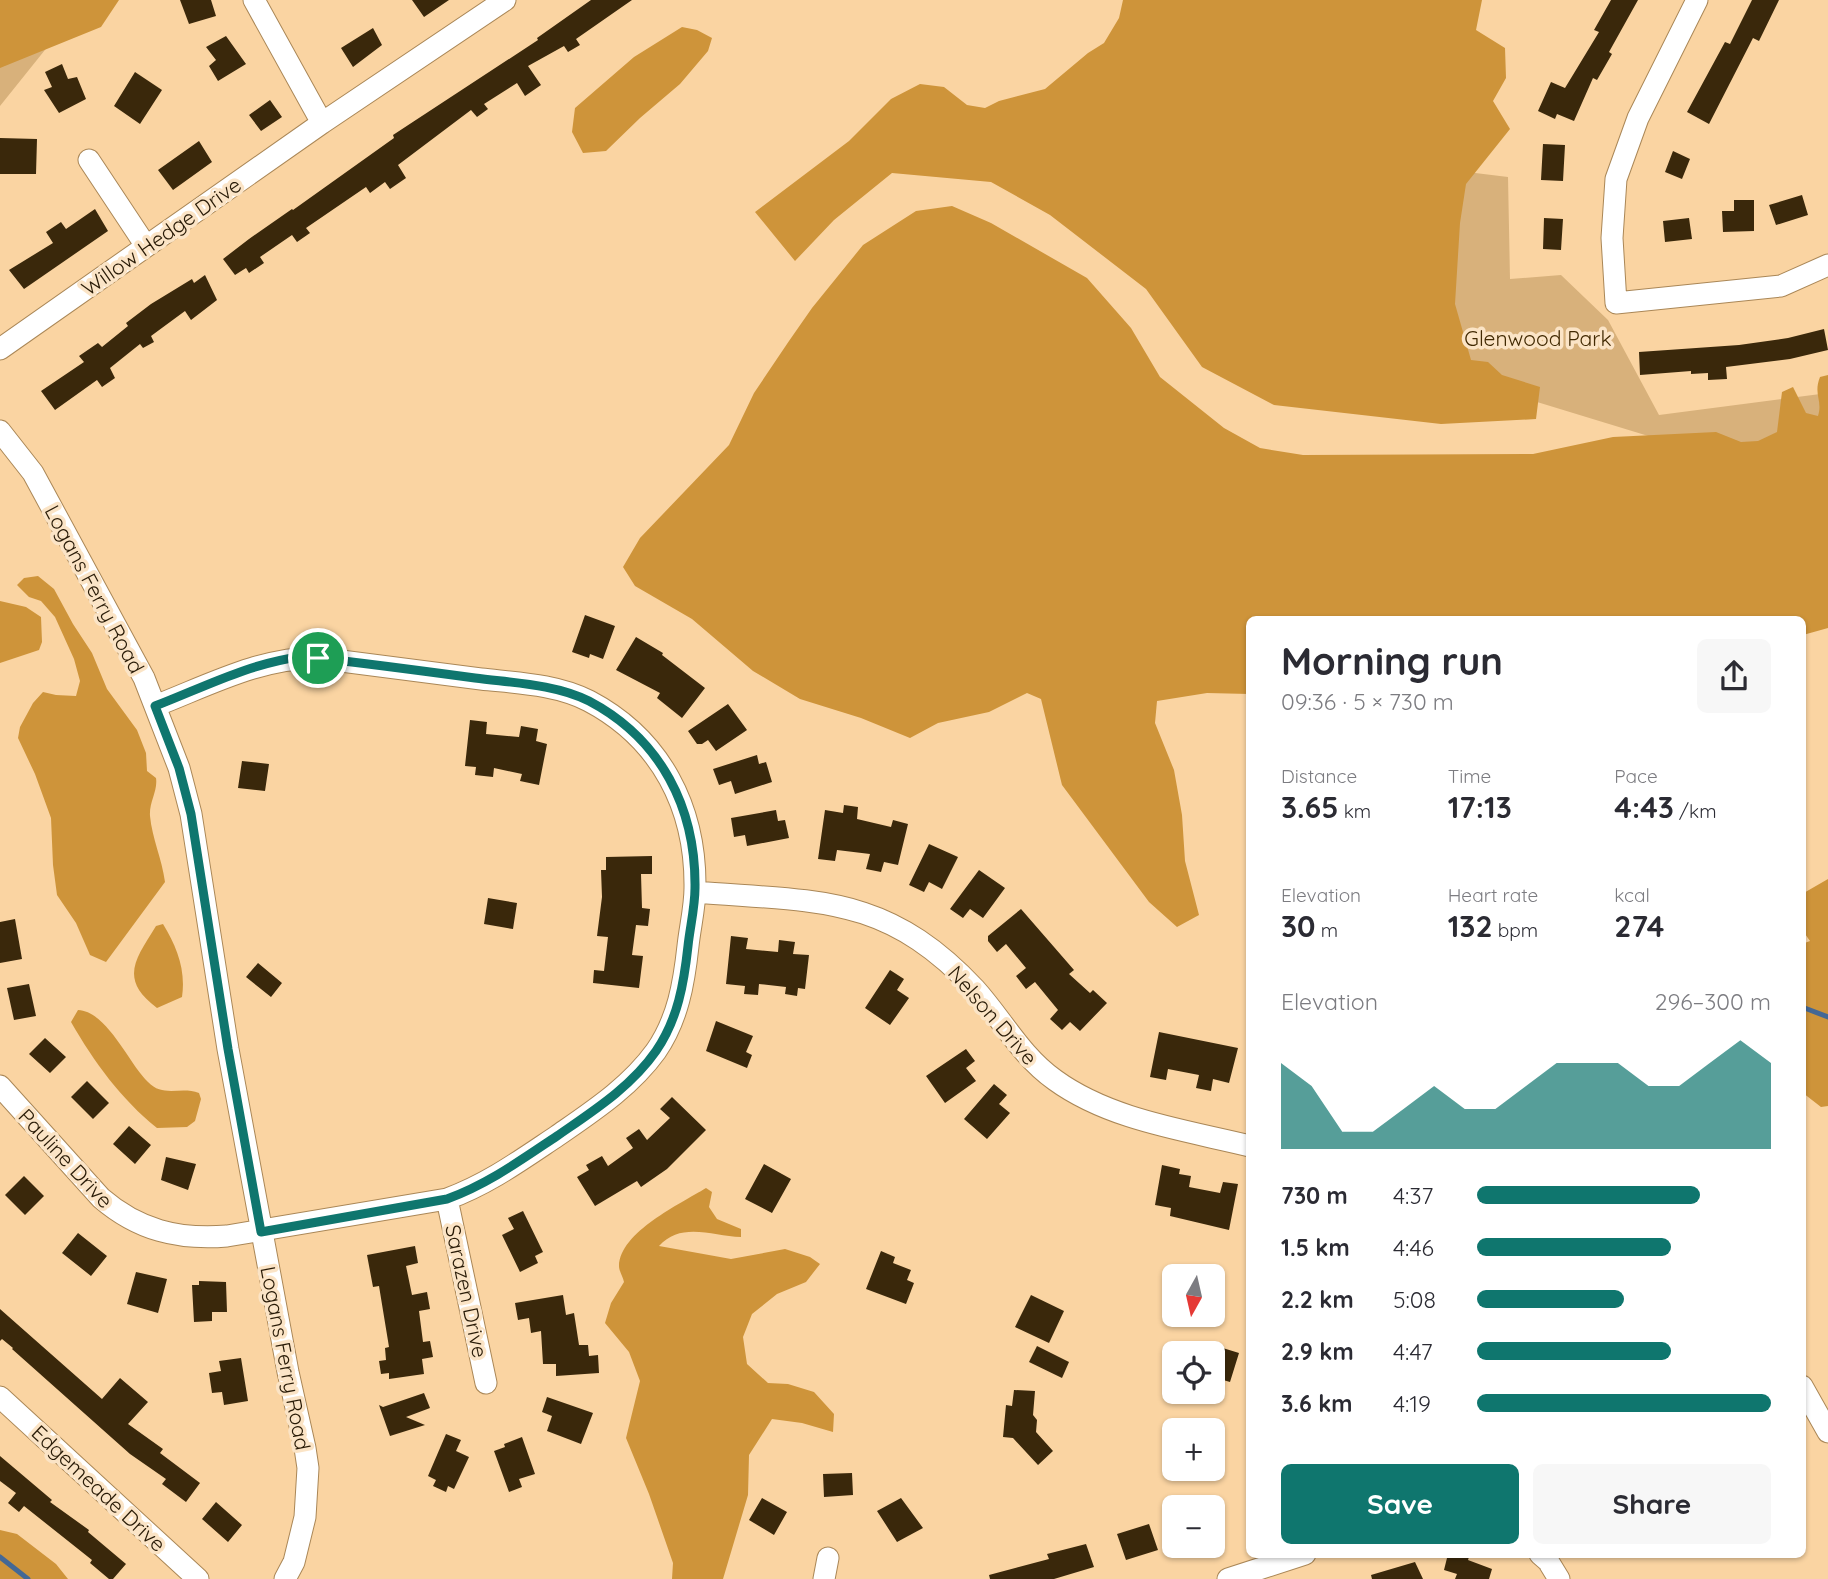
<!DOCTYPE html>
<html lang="en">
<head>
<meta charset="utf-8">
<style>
	:root { --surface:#fff; --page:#f7f7f7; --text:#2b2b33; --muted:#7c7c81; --accent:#0f766e }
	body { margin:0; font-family:Quicksand,sans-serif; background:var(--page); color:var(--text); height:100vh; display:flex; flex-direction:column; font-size:26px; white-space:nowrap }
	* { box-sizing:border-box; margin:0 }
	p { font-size:23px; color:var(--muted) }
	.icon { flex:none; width:38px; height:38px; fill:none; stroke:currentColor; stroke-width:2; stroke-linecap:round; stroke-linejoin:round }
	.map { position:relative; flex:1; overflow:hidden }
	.side { position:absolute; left:1246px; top:616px; width:560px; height:942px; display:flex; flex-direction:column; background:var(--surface); border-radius:10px; box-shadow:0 2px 5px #0004 }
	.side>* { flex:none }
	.needle { width:46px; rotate:188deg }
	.tools { position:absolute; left:1162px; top:1264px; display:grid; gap:14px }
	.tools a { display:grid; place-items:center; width:63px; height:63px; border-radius:10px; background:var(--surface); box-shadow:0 2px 5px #0004; font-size:35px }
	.pin { position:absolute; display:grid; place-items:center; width:60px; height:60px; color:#fff; margin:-30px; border:4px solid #fff; border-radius:50%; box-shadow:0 2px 7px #0007 }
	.round { display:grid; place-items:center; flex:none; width:74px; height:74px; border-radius:10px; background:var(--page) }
	.summary { display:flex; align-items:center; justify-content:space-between; height:119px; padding:0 35px }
	h1 { font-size:38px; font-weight:700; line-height:52px }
	.metrics { display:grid; grid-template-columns:repeat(3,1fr); gap:10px; height:119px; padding:7px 35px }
	.metrics div { display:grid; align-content:center }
	.metrics b { font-size:30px; font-weight:700 }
	.metrics small { font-size:19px; font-weight:400 }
	.metrics p { font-size:19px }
	.chart { height:196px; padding:14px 35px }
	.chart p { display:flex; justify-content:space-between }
	.chart svg { width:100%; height:126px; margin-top:7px; fill:var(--accent); opacity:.7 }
	.button { display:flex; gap:14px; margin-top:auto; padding:14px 35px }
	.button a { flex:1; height:80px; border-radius:10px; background:var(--accent); color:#fff; font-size:28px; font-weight:700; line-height:80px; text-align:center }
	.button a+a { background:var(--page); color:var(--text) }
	ul { padding:0 35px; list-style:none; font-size:23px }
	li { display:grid; grid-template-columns:112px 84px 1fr; align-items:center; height:52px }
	li i { height:18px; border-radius:9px; background:var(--accent) }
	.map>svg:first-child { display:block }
	.green { fill:#d8b17b }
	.forest { fill:#ce943a }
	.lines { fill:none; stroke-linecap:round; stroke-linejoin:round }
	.stream { stroke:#446895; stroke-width:5 }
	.building { fill:#3a280b }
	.minor-casing { stroke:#aa8757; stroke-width:23 }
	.minor { stroke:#fff; stroke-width:21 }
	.route-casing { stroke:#fff; stroke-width:14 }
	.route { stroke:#0f766e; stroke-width:9 }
	.labels { text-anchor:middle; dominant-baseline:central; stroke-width:7; stroke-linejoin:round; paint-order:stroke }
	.street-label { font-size:21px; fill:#281a06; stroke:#fbe4c6 }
	.park-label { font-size:21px; fill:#412902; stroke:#fbe4c6 }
</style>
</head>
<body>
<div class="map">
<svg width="1828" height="1579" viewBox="0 0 1828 1579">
	<rect width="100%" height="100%" fill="#fad4a2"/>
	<!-- green -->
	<path class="green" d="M0,0H85L0,106Z
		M1459,171L1508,177L1510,279L1561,275L1608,320L1659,415L1828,393V491L1426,368Z"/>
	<!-- forest -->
	<path class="forest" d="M0,0H119L101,27L0,68Z
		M1123,0H1482L1476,30L1505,48L1506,78L1493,101L1510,129L1466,184L1460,223L1455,304L1471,360L1488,362L1502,375L1540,387L1536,419L1441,424L1274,405L1202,367L1146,289L1050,215L991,182L892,173L834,220L795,261L755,212L849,141L891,99L920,84L944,87L967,105L985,108L999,101L1045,89L1088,53L1104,43L1119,18Z
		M682,27L697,30L712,38L708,51L680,84L640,118L606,151L583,153L572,132L575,108L634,57Z
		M952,206L991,223L1087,278L1131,328L1160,377L1224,428L1260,448L1303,455L1533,454L1613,437L1716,432L1741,442L1758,441L1777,432L1782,392L1793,387L1806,413L1818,416C1823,400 1813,395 1820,377L1828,375V628L1803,635L1802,620H1250L1249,694L1207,693L1157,701L1155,723L1174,770L1182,815L1185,861L1199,915L1177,927L1149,902L1062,785L1041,699L1027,693L989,712L938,723L910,738L861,718L800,699L753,671L692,619L635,586L623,567L640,538L729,445L754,393L789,341L812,308L863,245L916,211Z
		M38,576L54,589L73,624L92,653L107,689L137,730L146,753L147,771L156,778C158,791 149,802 150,816C152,838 162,859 165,882L106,962L90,955L76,923L57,895L53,865L51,818L35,774L18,738L20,727L33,703L43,692L56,695L76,696L80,681L74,659L55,617L41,601L29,597L17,585L24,578Z
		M0,601L26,607L41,617L42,642L39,650L0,663Z
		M1828,879V1106L1821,1107L1803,1093L1802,944L1810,941L1803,931L1802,894Z
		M163,924C177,947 186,970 182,997L157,1008C119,979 135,960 156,926Z
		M78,1010C107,1011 129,1064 148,1082C163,1098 181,1086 199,1093L201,1099L195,1121L187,1127L157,1128C121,1099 94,1062 71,1022Z
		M706,1188L712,1192L709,1207L717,1219L741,1229V1237C713,1236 681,1221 659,1246L731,1259L785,1249L810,1257L820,1264L806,1282L777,1294L752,1314L743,1337L747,1364L768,1383L788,1384L814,1392L834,1414L833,1432L802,1423L772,1419L749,1455L748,1495L723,1579H672L673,1563L649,1494L626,1438L640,1381L629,1352L605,1323L611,1303L624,1282C623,1277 619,1271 619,1266C620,1232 680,1204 706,1188Z
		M0,1530L17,1534L56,1564L68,1579H0Z"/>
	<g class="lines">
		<!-- stream -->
		<path class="stream" d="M1802,1007L1828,1017
			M0,1557L28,1579"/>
	</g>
	<!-- building -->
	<path class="building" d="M180,0H211L216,16L189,24Z
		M412,0H449L424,17Z
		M591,0H632L576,39L580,45L568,52L564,46L528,66L541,85L525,96L517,83L484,104L488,109L477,117L471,110L398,165L406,178L390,189L385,182L370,193L366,187L306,228L310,233L297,242L292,235L260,257L264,263L249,273L246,268L235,275L223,259L249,239L292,209L293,210L394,138L393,135L538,40L537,38Z
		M1611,0H1638L1609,52L1612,54L1597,80L1593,78L1574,121L1557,114L1555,119L1538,111L1551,82L1565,88L1599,32L1594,30Z
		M1752,0H1779L1759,41L1753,38L1709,124L1687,112L1725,42L1730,44Z
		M373,28L382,45L353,67L341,48Z
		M226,36L246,64L218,81L209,66L216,60L206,47Z
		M62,64L68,79L77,77L86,99L59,113L44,90L52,87L45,72Z
		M135,72L162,90L140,124L114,106Z
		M270,100L282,117L261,131L249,115Z
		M0,138L37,139L36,174H0Z
		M199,141L212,162L173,190L158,170Z
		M1543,144L1565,145L1563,181L1541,180Z
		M1673,151L1690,159L1682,179L1665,172Z
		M1802,195L1808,215L1776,225L1769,205Z
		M1734,200H1754V231L1723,232L1722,211H1734Z
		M95,209L108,231L24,289L9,270L53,243L46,232L61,222L66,229Z
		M1544,218L1563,219L1561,250L1543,249Z
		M1689,218L1692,239L1665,242L1663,221Z
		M205,275L217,300L191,320L185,311L151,336L154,342L143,348L140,344L110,368L115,378L102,387L97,380L55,410L41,391L84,362L79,356L98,343L102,347L128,326L126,323L151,304L192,279L194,283Z
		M1824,329L1828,350L1790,359L1726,367L1727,379L1708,380V373L1691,374V371L1640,375L1639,352L1739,345L1788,338Z
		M585,615L615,626L603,659L590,654L589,658L572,652Z
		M636,637L663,653L662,655L705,688L682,718L657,698L660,693L616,670Z
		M728,704L747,730L716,751L708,740L702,744H697L688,731Z
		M470,720L487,722L486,734L519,737L521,726L538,729L536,741L547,744L539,785L520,781L522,774L494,768L493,777L475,775L476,767L465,766Z
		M757,755L759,764L766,762L772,782L735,794L731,781L719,785L713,769Z
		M242,761L269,764L265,791L238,788Z
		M844,805L858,807L857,819L891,827L893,820L908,824L898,865L884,862L881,872L866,869L870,854L837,850L835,861L818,859L825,810L843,813Z
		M776,810L778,821L785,820L789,838L747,846L745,835L734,837L731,818Z
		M929,844L958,857L942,889L929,882L924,892L909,885Z
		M652,856V874H641L642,908L650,909L648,926L636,925L632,955L643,956L639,988L593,983L594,970L604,971L608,937L597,936L602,897L601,870H606V857Z
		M979,870L1005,888L983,918L970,909L963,918L950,909Z
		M488,898L517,903L513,929L484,924Z
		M1021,909L1074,970L1069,974L1090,993L1093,990L1107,1003L1080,1031L1070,1022L1062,1030L1050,1019L1058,1010L1035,982L1026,989L1016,976L1026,968L1006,944L997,952L988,941V936Z
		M15,919L22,959L0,963V922Z
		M731,936L748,938L746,949L778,952L779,940L795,942L793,954L809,955L805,989L798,988L797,996L785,994L786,987L759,984L758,995L744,994L745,986L726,984Z
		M258,963L282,983L271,997L246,977Z
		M890,970L904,979L897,990L909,998L890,1025L865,1008Z
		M29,984L36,1016L14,1020L7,988Z
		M716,1021L753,1036L746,1052L752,1055L747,1068L706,1051Z
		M1159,1032L1238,1048L1229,1083L1213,1079L1211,1091L1196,1088L1199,1075L1168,1069L1166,1080L1150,1077Z
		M45,1038L66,1057L50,1073L29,1054Z
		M966,1049L975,1061L966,1068L976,1081L945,1103L926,1076Z
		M87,1081L109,1103L93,1119L71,1097Z
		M994,1084L1007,1095L999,1104L1010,1113L987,1139L964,1119Z
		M672,1097L706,1130L667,1169L641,1187L637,1181L595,1206L577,1177L589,1170L586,1165L602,1156L608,1166L633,1148L626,1138L639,1129L647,1140L670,1118L660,1109Z
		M129,1126L151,1145L135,1164L113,1144Z
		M166,1157L196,1164L188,1190L161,1180Z
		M764,1164L791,1179L772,1213L745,1199Z
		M1162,1165L1180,1169L1179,1174L1191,1176L1189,1187L1220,1193L1223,1182L1238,1184L1229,1230L1170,1216L1171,1208L1155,1205Z
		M24,1176L44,1196L25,1215L5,1195Z
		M523,1211L543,1252L535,1256L538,1263L520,1272L502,1235L514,1229L508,1218Z
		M78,1233L107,1256L91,1276L62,1253Z
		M415,1246L418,1263L406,1266L412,1295L427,1292L430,1309L419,1311L423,1342L430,1341L433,1357L422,1359L424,1374L389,1379V1373L381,1374L379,1361L386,1360L385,1348L389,1347L379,1286L373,1287L367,1255Z
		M881,1251L895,1257L893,1263L911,1270L907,1280L914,1283L906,1304L866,1289Z
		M136,1272L167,1279L158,1313L127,1304Z
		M199,1281L226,1282L227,1312H212V1321L194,1322L192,1285H199Z
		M563,1295L566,1315L574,1313L579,1345H588L589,1356L598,1355L599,1373L556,1376V1364H543L541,1331L531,1333L529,1318L518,1320L515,1303Z
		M1031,1295L1064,1311L1049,1343L1015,1327Z
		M0,1309L102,1399L120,1378L148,1402L128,1424L163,1449L160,1453L200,1483L186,1502L162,1484L166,1479L130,1454L12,1349L13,1348L2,1339L0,1341Z
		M1213,1345L1239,1353L1230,1382L1213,1377Z
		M1037,1346L1069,1362L1062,1378L1029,1362Z
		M241,1358L248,1401L224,1405L222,1392L212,1393L209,1373L221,1371L219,1361Z
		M1014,1390L1035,1391L1033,1415L1037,1420L1036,1432L1053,1451L1038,1465L1013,1438L1003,1437L1006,1405L1012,1406Z
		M424,1393L430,1408L406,1417L425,1425L390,1436L379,1405L383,1407Z
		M547,1397L593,1413L581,1444L547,1431L552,1416L542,1412Z
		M446,1434L461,1440L456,1451L469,1457L454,1489L448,1486L446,1492L433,1486L436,1480L428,1476Z
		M522,1437L535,1474L519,1479L522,1487L509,1492L494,1451L505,1447L504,1444Z
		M0,1456L52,1500L50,1502L89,1530L88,1532L126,1564L113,1579H109L90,1563L92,1560L24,1506L19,1512L8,1503L16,1493L0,1481Z
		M852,1473L853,1495L824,1497L823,1474Z
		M762,1498L787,1512L774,1535L749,1520Z
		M901,1498L923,1528L897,1542L877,1511Z
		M216,1502L242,1525L228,1542L202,1519Z
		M1149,1524L1158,1550L1126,1560L1117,1534Z
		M1086,1544L1094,1567L1054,1579H990L989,1575L1049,1559L1047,1554Z
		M1448,1554H1470L1468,1560L1492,1569L1489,1579H1455L1457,1574L1444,1570Z
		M1415,1562L1423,1579H1372L1371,1575Z"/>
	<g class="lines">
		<defs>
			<path id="minor" d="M254,0L322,123L505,0
				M1697,0L1638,118L1616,179L1612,238L1616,303L1781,286L1828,265
				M89,160L146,246
				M0,349L322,123
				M0,431L33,473L144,678L179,768L191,814L228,1049L288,1372L305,1448L308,1468L305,1517L294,1562L285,1579
				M695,892C816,902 885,893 975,989C1002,1019 1021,1056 1055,1080C1110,1120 1185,1130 1250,1146
				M0,1086L101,1198C138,1230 178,1240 227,1236L447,1199C488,1184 521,1160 557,1136C593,1111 630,1087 656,1051C678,1019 684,983 688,946C690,927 695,907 695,888C696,808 661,739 589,701C556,684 516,683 481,679C426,672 372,665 318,658C261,657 207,686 155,706
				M447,1199L486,1383
				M1802,1386L1828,1432
				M0,1397L198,1579
				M1540,1554L1548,1561L1559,1579
				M824,1579L828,1558
				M1228,1579L1305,1554"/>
		</defs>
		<!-- minor casing -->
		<use href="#minor" class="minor-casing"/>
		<!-- minor -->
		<use href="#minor" class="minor"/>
	</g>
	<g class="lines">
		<defs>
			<path id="route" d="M300,657L318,658C371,664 423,671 475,678C513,683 555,684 589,701C661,739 696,808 695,888C695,907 690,927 688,946C684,983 678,1019 656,1051C631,1087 593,1111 557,1136C521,1160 488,1184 447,1199L261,1232L228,1049L191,814L179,768L155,706C202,688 250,663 300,657Z"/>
		</defs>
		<!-- route casing -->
		<use href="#route" class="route-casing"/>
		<!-- route -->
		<use href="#route" class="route"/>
	</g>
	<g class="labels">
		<!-- street labels -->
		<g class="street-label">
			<text transform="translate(161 236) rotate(-35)">Willow Hedge Drive</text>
			<text transform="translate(95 589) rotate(62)">Logans Ferry Road</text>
			<text transform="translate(993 1015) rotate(49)">Nelson Drive</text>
			<text transform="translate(66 1158) rotate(47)">Pauline Drive</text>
			<text transform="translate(467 1291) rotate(78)">Sarazen Drive</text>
			<text transform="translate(286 1358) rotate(79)">Logans Ferry Road</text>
			<text transform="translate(99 1488) rotate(43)">Edgemeade Drive</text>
		</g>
		<!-- park labels -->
		<g class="park-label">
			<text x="1538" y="338">Glenwood Park</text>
		</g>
	</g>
</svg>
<div class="tools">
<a><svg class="needle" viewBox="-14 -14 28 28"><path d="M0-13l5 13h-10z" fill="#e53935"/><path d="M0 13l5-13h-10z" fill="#7c7c81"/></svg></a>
<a><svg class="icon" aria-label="locate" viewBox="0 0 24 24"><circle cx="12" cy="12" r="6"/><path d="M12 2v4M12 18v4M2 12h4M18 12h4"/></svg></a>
<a>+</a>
<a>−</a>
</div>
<div class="pin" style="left:318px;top:658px;background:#1e9e55"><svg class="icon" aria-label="arrive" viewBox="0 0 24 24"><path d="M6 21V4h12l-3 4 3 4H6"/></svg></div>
<section class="side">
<div class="summary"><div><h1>Morning run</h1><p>09:36 · 5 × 730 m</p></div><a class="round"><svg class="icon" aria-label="share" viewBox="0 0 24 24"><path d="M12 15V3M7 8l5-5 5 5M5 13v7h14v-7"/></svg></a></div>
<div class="metrics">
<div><p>Distance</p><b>3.65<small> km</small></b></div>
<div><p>Time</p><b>17:13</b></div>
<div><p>Pace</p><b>4:43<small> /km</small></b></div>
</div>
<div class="metrics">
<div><p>Elevation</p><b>30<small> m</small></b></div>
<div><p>Heart rate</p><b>132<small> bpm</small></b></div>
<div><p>kcal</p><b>274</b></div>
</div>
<div class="chart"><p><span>Elevation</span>296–300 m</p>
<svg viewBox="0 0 160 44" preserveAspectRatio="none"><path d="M0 44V14L10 22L20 38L30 38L40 30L50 22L60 30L70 30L80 22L90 14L100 14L110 14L120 22L130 22L140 14L150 6L160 14V44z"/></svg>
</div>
<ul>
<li><b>730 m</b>4:37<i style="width:76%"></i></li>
<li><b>1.5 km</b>4:46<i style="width:66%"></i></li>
<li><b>2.2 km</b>5:08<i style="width:50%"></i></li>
<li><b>2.9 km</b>4:47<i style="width:66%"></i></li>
<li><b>3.6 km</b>4:19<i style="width:100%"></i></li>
</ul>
<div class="button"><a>Save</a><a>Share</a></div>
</section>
</div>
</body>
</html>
